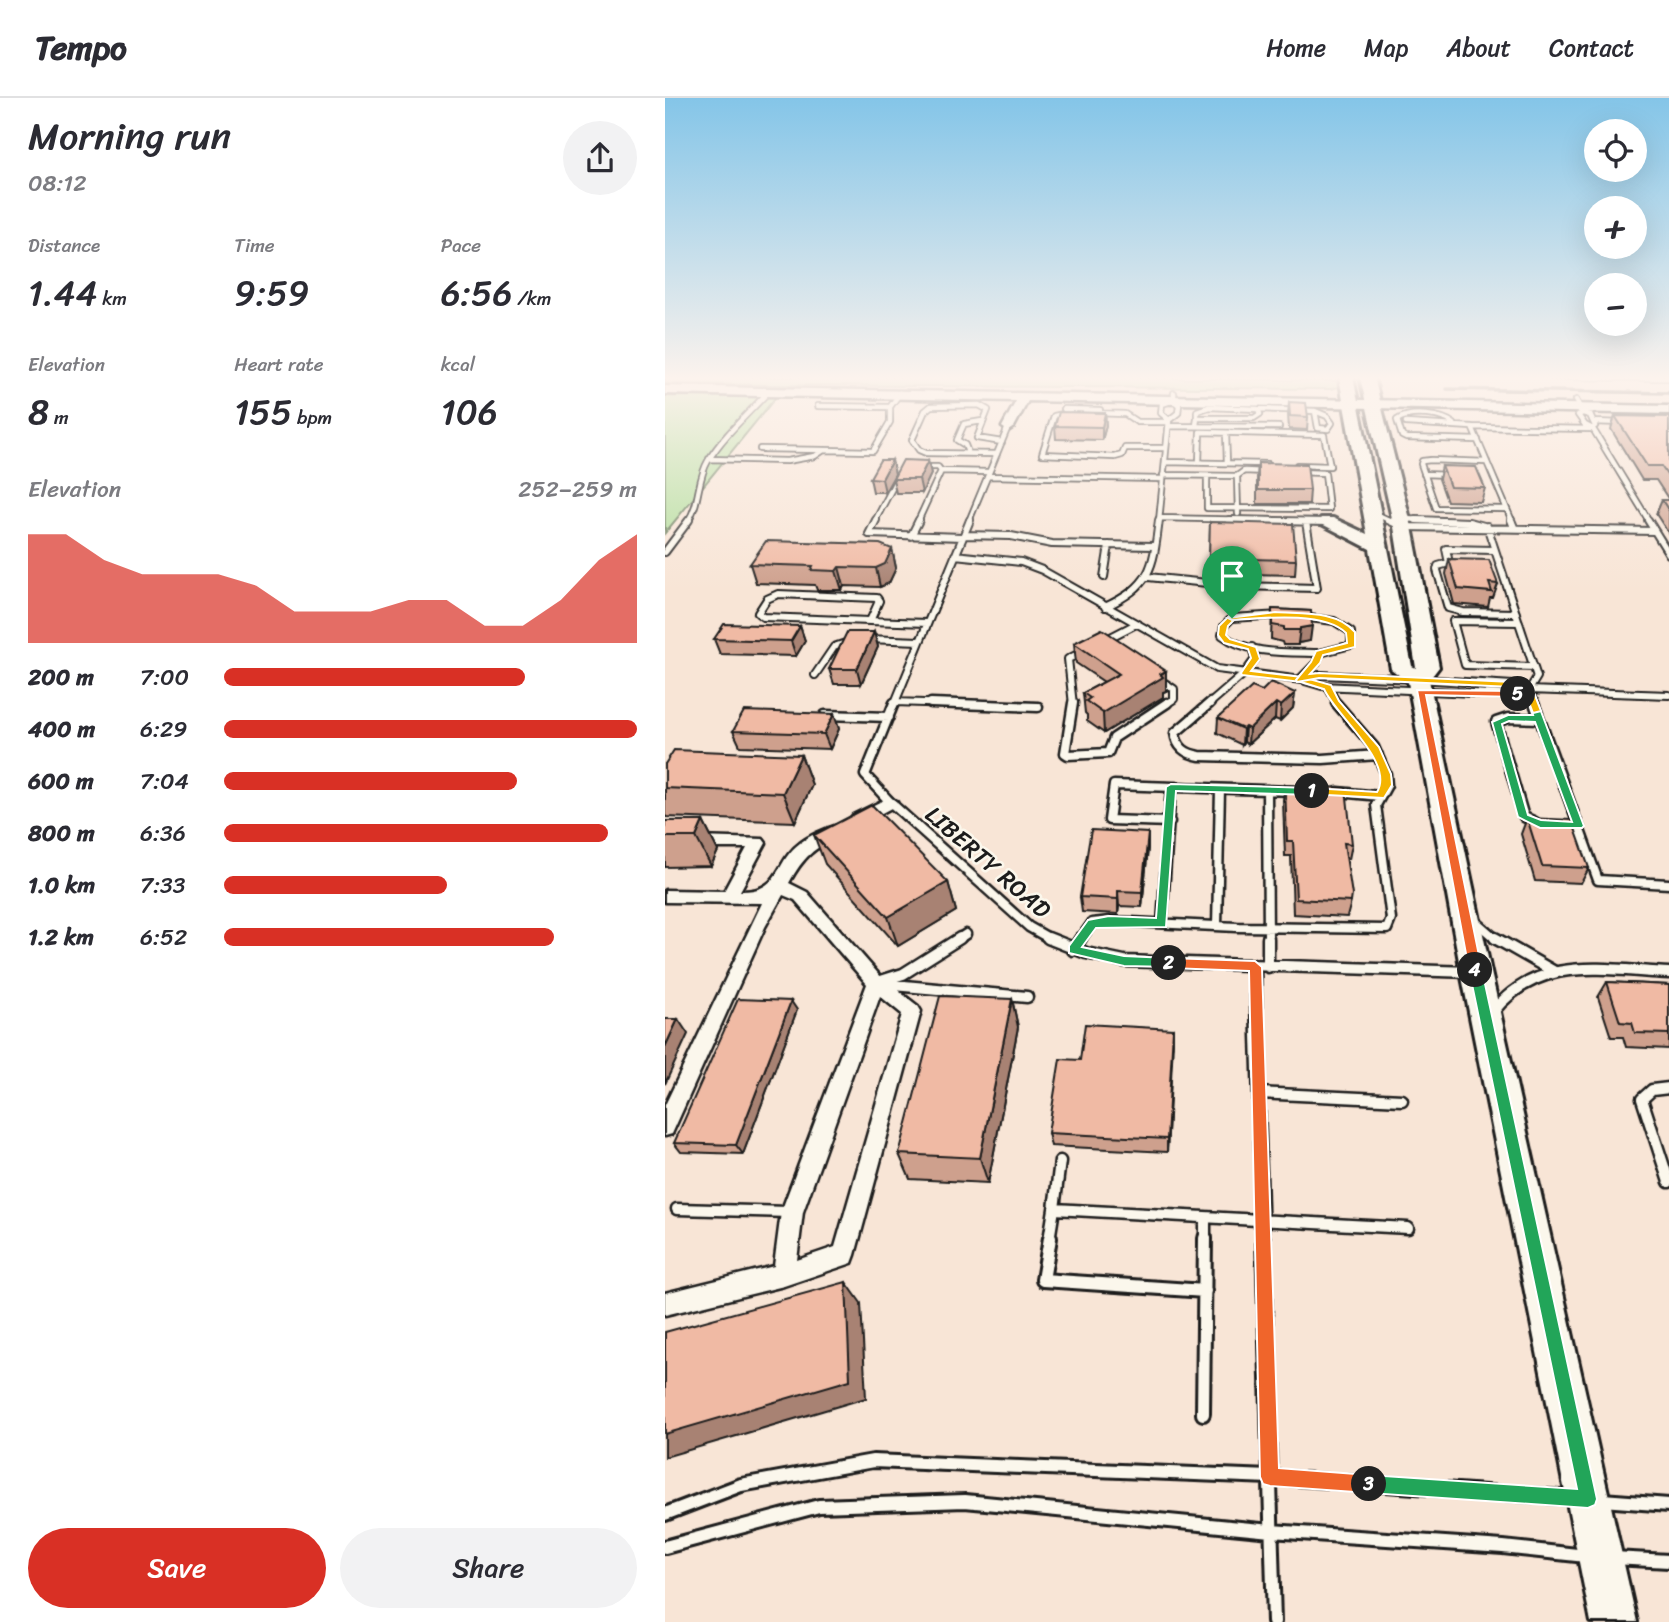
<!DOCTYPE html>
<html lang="en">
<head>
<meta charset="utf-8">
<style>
	:root { --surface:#fff; --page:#f2f2f3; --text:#2b2b33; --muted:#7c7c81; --line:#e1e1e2; --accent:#d93025 }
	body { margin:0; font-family:Sriracha,sans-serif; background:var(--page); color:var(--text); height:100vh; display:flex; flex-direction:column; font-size:26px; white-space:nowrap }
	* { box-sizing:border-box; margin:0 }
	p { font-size:23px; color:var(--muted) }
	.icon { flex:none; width:38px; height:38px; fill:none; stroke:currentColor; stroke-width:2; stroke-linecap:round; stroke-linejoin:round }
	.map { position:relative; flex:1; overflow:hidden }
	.drawer { display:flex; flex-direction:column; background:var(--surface); width:665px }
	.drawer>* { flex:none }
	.fabs { position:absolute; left:919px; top:21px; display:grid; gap:14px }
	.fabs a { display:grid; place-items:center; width:63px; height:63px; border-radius:50%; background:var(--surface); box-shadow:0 7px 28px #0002; font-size:35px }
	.pin { position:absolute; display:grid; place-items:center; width:60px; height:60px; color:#fff; margin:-72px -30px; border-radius:50% 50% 50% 0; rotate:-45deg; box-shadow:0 0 7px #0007 }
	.pin .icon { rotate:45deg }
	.km { position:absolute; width:35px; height:35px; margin:-18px; border-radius:50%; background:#222; color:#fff; font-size:19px; line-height:35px; text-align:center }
	.round { display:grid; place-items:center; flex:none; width:74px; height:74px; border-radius:37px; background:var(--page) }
	.headline { display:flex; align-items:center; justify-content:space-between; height:119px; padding:0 28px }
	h1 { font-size:38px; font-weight:600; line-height:52px }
	.stats { display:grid; grid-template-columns:repeat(3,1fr); gap:10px; height:119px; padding:7px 28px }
	.stats div { display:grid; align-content:center }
	.stats b { font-size:35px; font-weight:600 }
	.stats small { font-size:19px; font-weight:400 }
	.stats p { font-size:19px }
	.chart { height:196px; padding:14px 28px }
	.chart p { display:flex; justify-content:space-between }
	.chart svg { width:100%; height:126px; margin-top:7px; fill:var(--accent); opacity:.7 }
	.button { display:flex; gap:14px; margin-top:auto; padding:14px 28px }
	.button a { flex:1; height:80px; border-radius:42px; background:var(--accent); color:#fff; font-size:28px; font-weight:600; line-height:80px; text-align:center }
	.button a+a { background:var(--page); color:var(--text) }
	ul { padding:0 28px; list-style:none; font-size:23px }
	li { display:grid; grid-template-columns:112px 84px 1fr; align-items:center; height:52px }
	li i { height:18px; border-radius:9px; background:var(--accent) }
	header { display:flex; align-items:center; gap:42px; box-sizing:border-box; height:98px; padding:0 35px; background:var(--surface); border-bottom:2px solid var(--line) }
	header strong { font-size:33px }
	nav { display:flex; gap:38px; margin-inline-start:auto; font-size:24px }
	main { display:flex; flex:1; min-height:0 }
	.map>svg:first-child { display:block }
	.green { fill:#b2de9c; stroke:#677d5c; stroke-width:2 }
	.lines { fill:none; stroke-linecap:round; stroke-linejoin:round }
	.lane-far4-casing { stroke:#1c1c1c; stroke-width:8 }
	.lane-far3-casing { stroke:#1c1c1c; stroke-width:10 }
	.lane-far2-casing { stroke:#1c1c1c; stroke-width:13 }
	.lane-far1-casing { stroke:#1c1c1c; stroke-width:15 }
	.lane-casing { stroke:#1c1c1c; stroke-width:18 }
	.street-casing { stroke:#1c1c1c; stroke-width:5 }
	.secondary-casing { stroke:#1c1c1c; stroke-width:5 }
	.primary-casing { stroke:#1c1c1c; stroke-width:6 }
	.lane-far4 { stroke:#fbf7ec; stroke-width:4.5 }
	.lane-far3 { stroke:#fbf7ec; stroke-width:6 }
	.lane-far2 { stroke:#fbf7ec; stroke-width:8 }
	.lane-far1 { stroke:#fbf7ec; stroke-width:10 }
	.lane { stroke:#fbf7ec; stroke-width:12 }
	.street { fill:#fbf7ec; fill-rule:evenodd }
	.secondary { fill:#fbf7ec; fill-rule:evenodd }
	.primary { fill:#fbf7ec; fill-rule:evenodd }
	.rail { stroke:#1c1c1c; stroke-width:3.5 }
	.wall { fill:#cea08d; stroke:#1c1c1c; stroke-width:2 }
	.shaded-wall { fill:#a88273; stroke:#1c1c1c; stroke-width:2 }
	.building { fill:#f0baa4; stroke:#1c1c1c; stroke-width:2 }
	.split-1 { fill:#f5b400; stroke:#fff; stroke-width:2 }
	.split-2 { fill:#22a559; stroke:#fff; stroke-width:2 }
	.split-3 { fill:#f0652b; stroke:#fff; stroke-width:2 }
	.split-4 { fill:#22a559; stroke:#fff; stroke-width:2 }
	.split-5 { fill:#f0652b; stroke:#fff; stroke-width:2 }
	.split-6 { fill:#22a559; stroke:#fff; stroke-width:2; fill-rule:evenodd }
	.split-7 { fill:#f5b400; stroke:#fff; stroke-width:2 }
	.labels { text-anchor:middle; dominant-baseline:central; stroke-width:5; stroke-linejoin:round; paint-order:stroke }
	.street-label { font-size:24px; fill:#1c1c1c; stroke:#fbf7ec }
</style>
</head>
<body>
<header>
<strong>Tempo</strong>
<nav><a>Home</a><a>Map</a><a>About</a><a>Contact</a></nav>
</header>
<main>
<section class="drawer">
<div class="headline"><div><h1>Morning run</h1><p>08:12</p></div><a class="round"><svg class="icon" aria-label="share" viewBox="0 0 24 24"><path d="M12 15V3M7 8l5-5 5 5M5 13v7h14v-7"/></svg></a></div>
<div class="stats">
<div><p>Distance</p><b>1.44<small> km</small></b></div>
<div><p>Time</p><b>9:59</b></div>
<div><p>Pace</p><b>6:56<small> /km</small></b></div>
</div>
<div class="stats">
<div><p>Elevation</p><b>8<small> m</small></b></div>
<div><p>Heart rate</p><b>155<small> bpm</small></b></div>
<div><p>kcal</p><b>106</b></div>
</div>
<div class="chart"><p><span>Elevation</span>252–259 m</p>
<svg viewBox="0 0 160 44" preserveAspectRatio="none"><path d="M0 44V6L10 6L20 15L30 20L40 20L50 20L60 24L70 33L80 33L90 33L100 29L110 29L120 38L130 38L140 29L150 15L160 6V44z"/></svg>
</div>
<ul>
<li><b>200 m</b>7:00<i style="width:73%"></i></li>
<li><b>400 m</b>6:29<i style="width:100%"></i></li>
<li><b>600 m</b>7:04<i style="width:71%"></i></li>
<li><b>800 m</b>6:36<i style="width:93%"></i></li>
<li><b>1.0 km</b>7:33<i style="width:54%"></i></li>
<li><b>1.2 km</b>6:52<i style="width:80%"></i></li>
</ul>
<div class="button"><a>Save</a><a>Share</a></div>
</section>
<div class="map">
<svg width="1004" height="1524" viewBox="0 0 1004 1524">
	<rect width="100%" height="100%" fill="#f8e5d6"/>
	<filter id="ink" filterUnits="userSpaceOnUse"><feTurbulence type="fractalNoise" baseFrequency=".0143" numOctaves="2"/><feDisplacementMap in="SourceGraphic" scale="14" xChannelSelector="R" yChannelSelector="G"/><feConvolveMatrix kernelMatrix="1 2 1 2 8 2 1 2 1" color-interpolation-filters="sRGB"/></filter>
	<g filter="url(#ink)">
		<!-- green -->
		<path class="green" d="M0,279H424L672,283L673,289L666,291L0,286Z
			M0,298L111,299L0,435Z"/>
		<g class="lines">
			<defs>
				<path id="lane-far4" d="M887,279L1004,280
					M911,302L918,315L925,317L930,328
					M153,308L225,309
					M544,309L593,311L595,316L589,320H532V313Z
					M399,311L435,312
					M593,311L650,313
					M650,313L662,318L667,325L663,331L653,330Z
					M403,315L389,318L377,356L450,359L457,357L460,350H501
					M430,315L460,316L472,324H504
					M918,315L913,317L920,327L928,331L984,423
					M504,322L496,315L497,306L506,303
					M929,324L958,325
					M741,325L807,329
					M789,326C778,316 745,313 732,322L737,338L741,340L813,342
					M504,328L614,329
					M531,328L532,320
					M561,335L562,365
					M95,351L159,352
					M302,352L300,347L292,342L299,326L317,323
					M332,356L261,355L254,352L247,342L260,313L266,308L314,307L323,312L312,340L337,344
					M44,361L122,363L150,358L159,352L208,353L225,324V309L235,295
					M500,364L602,366
					M822,364L766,362L757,363L756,366L771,410L841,411
					M534,365L535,334L659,337L665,368L632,367
					M256,369H273L276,373L324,374
					M759,376L784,377
					M498,377L572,378L573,416
					M323,378L498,381
					M542,378V410L664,411L660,375L633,374
					M572,378L579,373L602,374
					M709,415L726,423
					M494,420L638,423
					M736,421L791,423
					M23,423C35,406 32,381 43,363C57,339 85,314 104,293
					M210,423L234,377
					M253,423L276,373
					M304,423L343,329
					M494,423L504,322L513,315L514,307L509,303V295
					M847,423L807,329L928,331"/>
				<path id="lane-far3" d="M211,422L204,436L298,439
					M564,422L662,424
					M723,422L738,429L989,433
					M751,422L804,424L819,428
					M846,422L849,429
					M983,422L1004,456
					M822,428L872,579L864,592L869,607
					M299,437L346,438L387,446L489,448
					M246,438L254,422
					M0,454L24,422
					M290,457L356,464L377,472L552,571L637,582L654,577L753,581L848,587L864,592L1004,597
					M784,465L773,468L772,472L783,510L798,514L851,515
					M788,465H784L781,451L829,452
					M439,479L444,447
					M483,479L572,488L652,490L641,424
					M113,496L212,500L214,503L205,523L98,519L93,515L102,501Z
					M440,509C487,487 488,470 494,422
					M616,517L567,520L559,528L557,537C583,557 624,554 655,555
					M635,519L669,523L686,534V547L655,555L651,565L635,581
					M205,523L262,525
					M854,524L788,523L800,567L869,569
					M202,541L255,543
					M440,542L471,526
					M150,577L169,549L189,542
					M494,581L509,591V601L500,607
					M640,583L657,588L850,597L863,592
					M663,589L673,607
					M230,604L317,607
					M229,607L305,422
					M408,607L403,561L419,553
					M543,607L580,575L590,561L587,549"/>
				<path id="lane-far2" d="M229,605L200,677L225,704L364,829L387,842
					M266,605L373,609
					M408,605L400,655L403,657L443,655L449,640L502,605
					M545,605L510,635C512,650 521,656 535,658L658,661L713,657
					M869,605L933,782L1004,786
					M160,617L224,619
					M602,692L603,842
					M673,694L715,698
					M505,724L444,722L449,687L629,693
					M870,724L859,719L831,624L843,620L874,621
					M809,822L832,842
					M497,825L506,689
					M552,828L555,691
					M292,842L301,836
					M415,842L427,825L445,823L572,829L722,831L726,821L711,707L722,687L721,676L709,649L671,605"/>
				<path id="lane-far1" d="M383,840L421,855L459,863L806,874
					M603,840V869
					M830,840L888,873
					M408,852L416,840
					M590,869L598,1142
					M216,883L238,876L295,840
					M217,886L362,899
					M827,915C873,856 938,872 1004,875
					M1004,990L987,992L977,1001L1004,1084
					M594,995L737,1002
					M12,1111L124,1114
					M389,1111L395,1063
					M384,1142L389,1111L743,1130
					M540,1142V1120"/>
				<path id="lane" d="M385,1140L378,1182L540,1193
					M598,1140L609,1524
					M538,1316L540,1140
					M937,1402L1004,1407
					M0,1416L76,1387L208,1363L605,1379L910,1400
					M0,1449L154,1408L300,1403L606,1433L838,1449L921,1458
					M948,1460L1004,1463"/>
				<path id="street" d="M225,699L232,704L230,708L198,725H188L185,721L188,717Z
					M170,728L178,733L175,737C148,751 139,758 124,785L142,794L217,880L253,908L256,913L190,1157L187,1165L119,1188L0,1217V1195L109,1168L116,1114L202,886L130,802L118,797L100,829L7,1036L0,1038V1007L97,805L0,804V792L59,793L82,750H0V738L98,741L101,745L75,793C117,794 109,764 135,745C144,738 159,731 170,728ZM215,898L237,916L170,1149L132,1162L138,1114Z"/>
				<path id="secondary" d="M0,288L1004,308V316L363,303L349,329L343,333L337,329L351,303L0,296Z"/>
				<path id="primary" d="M674,279H688L747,568L751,570L729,429L695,279H709L747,429L774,569L764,582L826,874L972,1524H926L796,874L743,584L726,571L705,451L653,424L656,420H668L702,436Z"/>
			</defs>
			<!-- lane-far4 casing -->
			<use href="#lane-far4" class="lane-far4-casing"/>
			<!-- lane-far3 casing -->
			<use href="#lane-far3" class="lane-far3-casing"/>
			<!-- lane-far2 casing -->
			<use href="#lane-far2" class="lane-far2-casing"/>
			<!-- lane-far1 casing -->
			<use href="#lane-far1" class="lane-far1-casing"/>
			<!-- lane casing -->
			<use href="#lane" class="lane-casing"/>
			<!-- street casing -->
			<use href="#street" class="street-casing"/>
			<!-- secondary casing -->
			<use href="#secondary" class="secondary-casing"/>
			<!-- primary casing -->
			<use href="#primary" class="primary-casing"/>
			<!-- lane-far4 -->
			<use href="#lane-far4" class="lane-far4"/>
			<!-- lane-far3 -->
			<use href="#lane-far3" class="lane-far3"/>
			<!-- lane-far2 -->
			<use href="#lane-far2" class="lane-far2"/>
			<!-- lane-far1 -->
			<use href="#lane-far1" class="lane-far1"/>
			<!-- lane -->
			<use href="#lane" class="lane"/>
			<!-- street -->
			<use href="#street" class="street"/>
			<!-- secondary -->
			<use href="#secondary" class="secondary"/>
			<!-- primary -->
			<use href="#primary" class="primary"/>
			<!-- rail -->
			<path class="rail" d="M782,291L1004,295"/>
		</g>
		<!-- wall -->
		<path class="wall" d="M624,304L643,319L642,332L624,331L623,317Z
			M440,315L441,328L437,342L391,341L390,328Z
			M950,318L1004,319V436L991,416L997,402H1004L991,382H977L946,331Z
			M263,363L266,376L257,395H231L228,381Z
			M593,365L645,392L644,406H592V378Z
			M777,368L820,390L816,404L782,403L774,381Z
			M230,376L220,394H208L205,380Z
			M545,424L631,462L630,477L544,475Z
			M227,451L231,470L224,485L215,489L179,488L177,492H152L150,487L91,485L85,466Z
			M784,461L833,486L828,500H825L823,509L789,506L781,476Z
			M607,511L646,513L645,543L633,545V547H618L617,544L606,541Z
			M135,528L140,543L131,558L55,556L49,541Z
			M209,534L213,549L196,586H169L164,571Z
			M409,545L501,593L498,594V599L439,635L422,623V617L420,615L418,595L439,584L411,565Z
			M630,595L628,610L615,623L610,621L583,646L579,644L577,647L552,635L553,620Z
			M169,616L174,631L165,651L75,648L68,633Z
			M136,657L147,687L130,724L1,719L0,717V666Z
			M620,687L687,746L684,761H681L686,804L682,819L628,816L626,758H620L618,702Z
			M862,720L924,770L916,785L870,783L856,736Z
			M0,723H38L53,753L46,768L0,769Z
			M483,735V750L477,809L454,808L453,816L417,814L415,799Z
			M149,737L283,784L291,813L233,848L160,766Z
			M942,884L1004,887V951L961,949L958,939H946L933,899Z
			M347,901L353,929L323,1085L245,1081L234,1056Z
			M132,912L78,1056L16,1054L9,1045Z
			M508,931L502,1054L386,1048L383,1035L415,962Z"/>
		<!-- shaded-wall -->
		<path class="shaded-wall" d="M440,315L441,328L437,342V329Z
			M227,362L230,376L220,394L217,381Z
			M263,363L266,376L257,395L254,381Z
			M227,451L231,470L224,485L215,489L211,470Z
			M174,469L179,488L177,492L171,473Z
			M135,528L140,543L131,558L126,543Z
			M647,528L645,543L633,545L635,530Z
			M209,534L213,549L196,586L192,571Z
			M501,573V593L498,594V599L439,635L438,615Z
			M630,595L628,610L615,623L616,608Z
			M611,605L610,621L583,646L584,631Z
			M169,616L174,631L165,651L159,636Z
			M580,629L579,644L577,647L578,631Z
			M136,657L147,687L130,724L118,695Z
			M38,723L53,753L46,768L31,739Z
			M483,735V750L477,809V794Z
			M283,784L291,813L233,848L223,819Z
			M453,793L454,808L453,816Z
			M347,901L353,929L323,1085L315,1060Z
			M126,903L132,912L78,1056L71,1047Z
			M13,921L23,936L0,986V949Z
			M508,931V945L502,1054V1041Z
			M181,1184L196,1205L201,1300L0,1359V1336Z"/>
		<!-- building -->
		<path class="building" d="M624,304L641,305L643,319L625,318Z
			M394,314L440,315L437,329L390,328Z
			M950,318L1004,319V380L996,368H982Z
			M215,362H227L217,381L205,380Z
			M238,362L263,363L254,381H228Z
			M593,365L642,366L645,392H593Z
			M777,368L811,369L820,390L785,389Z
			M997,402H1004V413Z
			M545,424L628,426L631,462L544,460Z
			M101,443L215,446L227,451L220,466L211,470L174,469L171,473L146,472L148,468L85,466Z
			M784,461L824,462L833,486L824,485L827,494L793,491Z
			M607,511L646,513L647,528L635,530V532H619V529L607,527Z
			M59,526L135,528L126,543L49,541Z
			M437,531L501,573L495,576L498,579L438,615L421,603L425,600L418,595L454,576L409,545Z
			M182,534H209L192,571H164Z
			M606,584L630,595L616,608L611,605L584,631L580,629L578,631L553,620L587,589L597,593Z
			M79,613L169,616L159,636L68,633Z
			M9,652L136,657L118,695L0,690V666Z
			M620,687L681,690L687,746L679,745L687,797L686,804L631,801L628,743H622Z
			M207,707L283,784L223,819L149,737Z
			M862,720L907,722L924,770L877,768Z
			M0,723H38L31,739H0Z
			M426,732L483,735L477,794L453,793V801L415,799Z
			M942,884L1004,887V936L970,935L967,925L955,924Z
			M275,898L347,901L315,1060L234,1056Z
			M73,901L126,903L71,1047L9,1045Z
			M0,921H13L0,949Z
			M420,926L508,931L502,1041L383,1035L395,961L415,962Z
			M181,1184L185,1282L0,1336V1234Z"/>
	</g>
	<!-- sky -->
	<linearGradient id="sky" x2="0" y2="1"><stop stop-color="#84c5e8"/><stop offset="0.57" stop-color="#fcf3ed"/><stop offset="1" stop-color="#fcf3ed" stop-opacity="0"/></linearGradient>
	<rect width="1004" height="492" fill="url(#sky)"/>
	<!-- split-1 -->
	<path class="split-1" d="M564,518L571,520L563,528L561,537L565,541L591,549L595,561L586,573L637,579L666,587L674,603L714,649L726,676L727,687L719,700L643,696L641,693L647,690L712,694C730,664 670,617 659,591L636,584L577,577L576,575L586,560L583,551L559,545L553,537L554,528Z"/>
	<!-- split-2 -->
	<path class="split-2" d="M506,686L647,690L652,693L647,697L511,693L501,829L431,830L417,849L459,858L504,860L510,865L508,869L459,868L404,855V848L423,822L444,818L491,820L501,689Z"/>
	<!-- split-3 -->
	<path class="split-3" d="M504,860L590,863L597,869L614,1370L704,1377L711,1379L714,1386L711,1392L704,1395L605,1388L598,1386L595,1379L584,873L504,870L497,865Z"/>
	<!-- split-4 -->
	<path class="split-4" d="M810,867L817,872L932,1401L930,1407L923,1410L704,1395L698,1392L695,1386L698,1379L704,1377L912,1391L804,872Z"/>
	<!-- split-5 -->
	<path class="split-5" d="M752,592L853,593L857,596L853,599L761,597L817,872L810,878L804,872Z"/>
	<!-- split-6 -->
	<path class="split-6" d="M864,589L868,592L919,728L917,730H875L853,719L827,624L843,617H868L861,597L853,599L848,596ZM844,623L870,624L907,724L876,722L863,717L837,626Z"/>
	<!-- split-7 -->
	<path class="split-7" d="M610,514C637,516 671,512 690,534V549L658,557L655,565L645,576L654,575L848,584L867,590L876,613L868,615L860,594L847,589L654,580L632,584L631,582L646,564L651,553L682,545L681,535C659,513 597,520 567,522L563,520Z"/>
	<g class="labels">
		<!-- street labels -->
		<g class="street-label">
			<text transform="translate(323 764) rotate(41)">LIBERTY ROAD</text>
		</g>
	</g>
</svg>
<div class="fabs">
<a><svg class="icon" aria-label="locate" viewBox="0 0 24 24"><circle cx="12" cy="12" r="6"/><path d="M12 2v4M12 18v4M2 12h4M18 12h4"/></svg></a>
<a>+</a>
<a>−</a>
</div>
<div class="pin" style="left:567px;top:520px;background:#1e9e55"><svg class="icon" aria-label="arrive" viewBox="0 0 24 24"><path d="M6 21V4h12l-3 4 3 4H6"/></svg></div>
<b class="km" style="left:647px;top:693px">1</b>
<b class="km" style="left:504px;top:865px">2</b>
<b class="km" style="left:704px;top:1386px">3</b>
<b class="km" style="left:810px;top:872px">4</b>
<b class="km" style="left:853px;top:596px">5</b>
</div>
</main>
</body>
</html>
